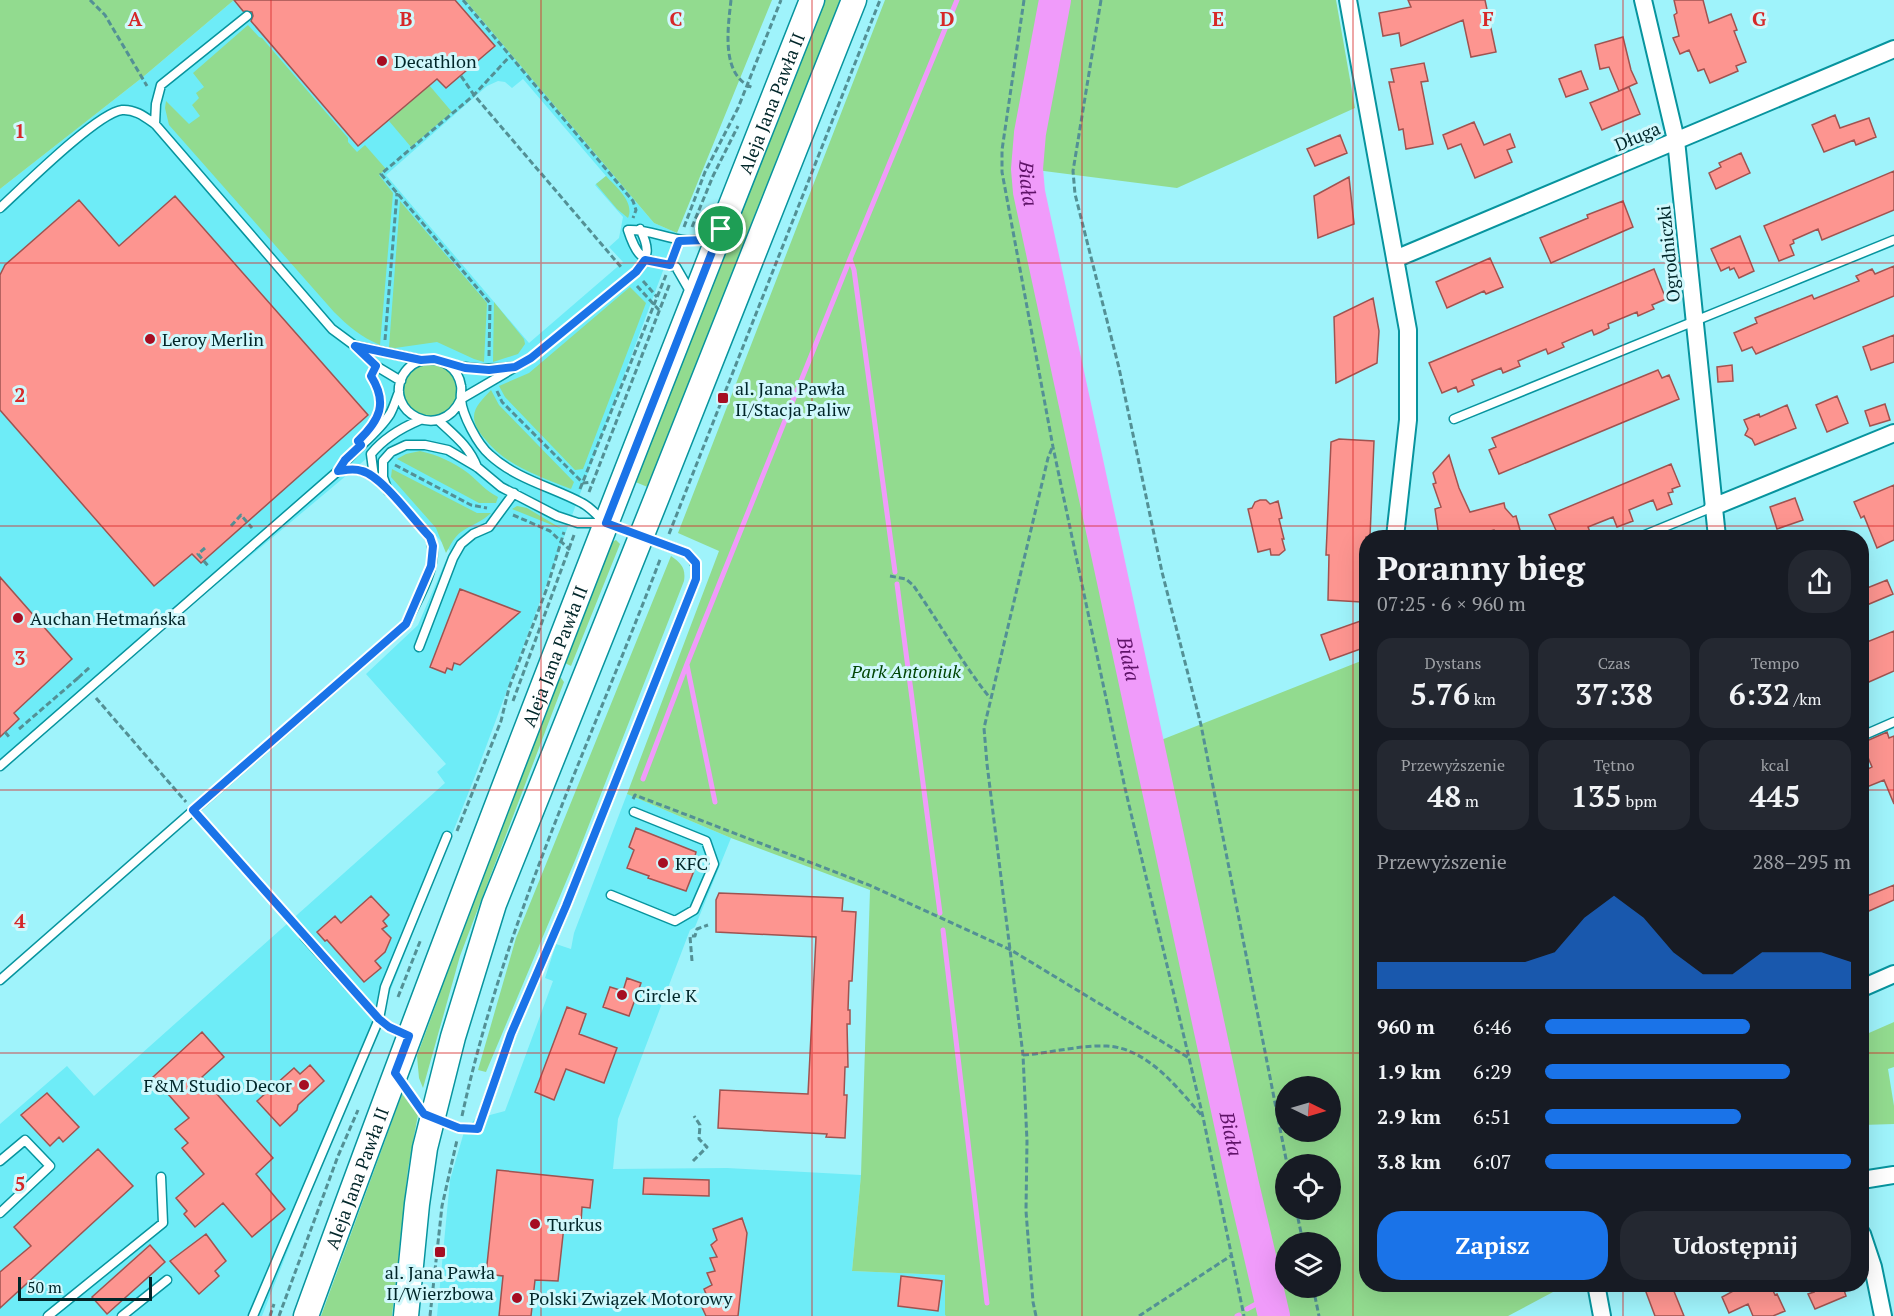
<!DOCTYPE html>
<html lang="pl">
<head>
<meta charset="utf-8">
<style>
	:root { --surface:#171b24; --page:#242831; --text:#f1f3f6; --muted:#9ea1a6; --accent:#1a73e8 }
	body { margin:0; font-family:"PT Serif",serif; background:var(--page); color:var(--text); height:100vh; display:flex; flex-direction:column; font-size:22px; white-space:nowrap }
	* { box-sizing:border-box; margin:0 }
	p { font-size:20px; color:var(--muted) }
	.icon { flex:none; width:33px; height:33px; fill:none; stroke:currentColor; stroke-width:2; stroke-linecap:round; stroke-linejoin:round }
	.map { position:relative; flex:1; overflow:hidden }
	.panel { position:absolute; left:1359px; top:530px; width:510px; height:762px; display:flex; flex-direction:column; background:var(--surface); border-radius:24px; box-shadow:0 6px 24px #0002 }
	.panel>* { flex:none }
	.needle { width:39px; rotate:95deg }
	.tools { position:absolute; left:1275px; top:1076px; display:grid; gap:12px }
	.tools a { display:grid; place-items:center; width:66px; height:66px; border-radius:50%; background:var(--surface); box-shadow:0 6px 24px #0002; font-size:30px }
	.scale { position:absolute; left:18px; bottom:15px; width:134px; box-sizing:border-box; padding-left:6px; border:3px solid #012629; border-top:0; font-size:16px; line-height:21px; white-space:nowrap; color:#012629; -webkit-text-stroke:4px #d0f8fc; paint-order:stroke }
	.pin { position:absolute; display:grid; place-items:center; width:51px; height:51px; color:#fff; margin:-26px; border:3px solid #fff; border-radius:50%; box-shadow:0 2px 6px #0007 }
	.round { display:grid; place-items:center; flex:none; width:63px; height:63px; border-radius:24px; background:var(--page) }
	.summary { display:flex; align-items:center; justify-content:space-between; height:102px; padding:0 18px }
	h1 { font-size:33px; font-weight:600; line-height:45px }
	.figures { display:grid; grid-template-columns:repeat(3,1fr); gap:9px; height:102px; padding:6px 18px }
	.figures div { display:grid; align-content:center; border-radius:15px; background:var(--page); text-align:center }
	.figures b { font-size:30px; font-weight:600 }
	.figures small { font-size:16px; font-weight:400 }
	.figures p { font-size:16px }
	.chart { height:168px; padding:12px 18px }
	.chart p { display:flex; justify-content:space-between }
	.chart svg { width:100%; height:108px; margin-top:6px; fill:var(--accent); opacity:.7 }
	.button { display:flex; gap:12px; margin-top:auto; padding:12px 18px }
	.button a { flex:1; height:69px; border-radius:24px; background:var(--accent); color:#fff; font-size:24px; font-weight:600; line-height:69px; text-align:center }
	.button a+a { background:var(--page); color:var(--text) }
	ul { padding:0 18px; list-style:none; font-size:20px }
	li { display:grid; grid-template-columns:96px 72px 1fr; align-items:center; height:45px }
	li i { height:15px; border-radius:8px; background:var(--accent) }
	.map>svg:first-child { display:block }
	.built { fill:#6eecf7; fill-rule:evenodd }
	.green { fill:#92db8f; fill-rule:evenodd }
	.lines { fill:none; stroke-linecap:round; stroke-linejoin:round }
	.stream { stroke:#f09bfa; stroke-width:5 }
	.river { stroke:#f09bfa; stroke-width:32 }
	.building { fill:#fd9590; stroke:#a05350; stroke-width:1.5 }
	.service-casing { stroke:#07949e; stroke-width:11 }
	.minor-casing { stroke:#07949e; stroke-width:20 }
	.secondary-casing { stroke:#07949e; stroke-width:27 }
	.path { stroke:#539095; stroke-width:3; stroke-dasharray:6 3; stroke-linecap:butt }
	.service { stroke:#fff; stroke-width:8 }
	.minor { stroke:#fff; stroke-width:16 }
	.secondary { stroke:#fff; stroke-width:24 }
	.route-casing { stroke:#fff; stroke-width:12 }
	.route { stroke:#1a73e8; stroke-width:8 }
	.grid { fill:none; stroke:#d62828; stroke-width:1.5; stroke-opacity:0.55 }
	.poi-dot { fill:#a60d22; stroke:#d0f8fc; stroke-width:2 }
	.labels { text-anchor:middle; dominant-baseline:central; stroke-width:6; stroke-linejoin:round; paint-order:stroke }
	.poi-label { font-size:18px; fill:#012629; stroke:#d0f8fc; text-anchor:start }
	.street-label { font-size:18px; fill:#012629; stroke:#d0f8fc }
	.park-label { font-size:18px; font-style:italic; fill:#004504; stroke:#d0f8fc }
	.water-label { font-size:20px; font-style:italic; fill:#5f1268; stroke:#d0f8fc }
	.grid-label { font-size:20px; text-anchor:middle; font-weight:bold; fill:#d62828; stroke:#d0f8fc; stroke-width:6; stroke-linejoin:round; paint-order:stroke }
</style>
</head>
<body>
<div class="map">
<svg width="1894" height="1316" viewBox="0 0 1894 1316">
	<rect width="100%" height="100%" fill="#9ff3fb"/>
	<!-- built -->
	<path class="built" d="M234,0H465L654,223L677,233L477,771L262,1316H0V1124L67,1066L94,1096L445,783L437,772L446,764L366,674L418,625L450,551L366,459L0,766V189L143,77ZM523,79L606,176L595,185L623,217L619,238L609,247L623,262L529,343L386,175L487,86L498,81L505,82L512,88Z
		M627,794L731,838L695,927L690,930L618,1119L613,1169L727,1168L861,1175L852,1271L945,1275V1314L946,1316H437L450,1180L464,1132L475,1119L505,1111L553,981L545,978L556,944L571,949L574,933Z"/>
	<!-- green -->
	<path class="green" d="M0,0H234L143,77L0,189Z
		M465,0H772L677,233L654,223Z
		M824,0H843L650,488L633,481Z
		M885,0H1052L1026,133L1023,160L1024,192L1273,1316H946L945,1315V1275L852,1271L861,1175L870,890L731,838L627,794L719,551L678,533Z
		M1066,0H1336L1355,108L1177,188L1036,170Z
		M248,25L259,37L262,38L348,138V142L357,152L365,145L386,169L379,175L393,193L380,345C361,337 348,326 334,312L169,125L165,108L166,101L189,124L200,116L192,105L199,98L196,93L204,87L193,73Z
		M429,85L452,112L411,147L389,121Z
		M606,176C616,187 635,202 628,218L617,209L596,184Z
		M400,201L487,303L484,362L474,359L437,342L395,348L389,347Z
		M630,287L646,303L583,469L575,470L505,397L499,386L529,373Z
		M494,302L524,339L525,344L518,354L493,362Z
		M403 390a27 27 0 1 1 54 0a27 27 0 1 1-54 0Z
		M491,390L499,405L574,482L571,489C538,476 506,466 484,438C479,432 474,425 474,417C474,406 484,398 491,390Z
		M420,451C438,455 453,462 468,473C479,482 486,491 498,497L496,503H479L397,459L406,454Z
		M392,469L477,513H491C482,522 471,525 461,532C454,537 450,546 446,553L436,528L391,477Z
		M517,506L527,508L562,529L512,509Z
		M616,540L620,544L571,666L563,662L610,543Z
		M671,556C681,563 686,568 684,581L576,858L486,1072L478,1070L516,938Z
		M1366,659V1284H1568L1508,1316H1282L1156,742ZM1286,1086H1330V1131H1286ZM1286,1164H1330V1209H1286ZM1286,1242H1330V1287H1286Z
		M556,678H561L564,682L460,956L423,1088L419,1078L417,1056L438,999L454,943Z
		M1894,1022V1067L1888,1069L1894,1106V1124L1862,1125V1036Z
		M402,1094L418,1115L408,1169L392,1316H321Z"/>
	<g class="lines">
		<!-- stream -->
		<path class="stream" d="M850,259L854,270L895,572
			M897,584L940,913
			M687,665L715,802
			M643,779L687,664L850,259L957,0
			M943,930L987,1303
			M1247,1309L1269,1297
			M1237,1316L1239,1315"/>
		<!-- river -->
		<path class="river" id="s1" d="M1055,0L1030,133L1027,169L1029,192L1243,1184L1274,1316"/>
	</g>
	<!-- building -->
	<path class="building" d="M234,0H455L495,46L446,88L437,79L358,146L251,21L253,16L252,12L243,11Z
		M1408,0H1485L1496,52L1471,57L1463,20L1401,46L1399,33L1383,36L1379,13L1411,7Z
		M1674,0H1703L1709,23L1731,14L1737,30L1734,31L1746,62L1736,66L1738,71L1710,83L1704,69L1698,71L1689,50L1680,54L1673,38L1679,36L1674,15L1677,13Z
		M1623,37L1631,70L1637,83L1619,91L1609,67L1600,69L1595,45Z
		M1424,63L1428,81L1421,82L1433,144L1406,149L1403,129L1399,130L1389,82H1394L1391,69Z
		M1581,71L1588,89L1566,97L1559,79Z
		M1629,87L1640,114L1602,130L1590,103Z
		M1835,115L1840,128L1869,118L1876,137L1856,145L1854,140L1824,152L1812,125Z
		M1474,122L1484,145L1510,134L1515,147L1507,150L1512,162L1475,178L1461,144L1448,149L1443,135Z
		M1340,135L1347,153L1315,166L1307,149Z
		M1741,153L1750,173L1716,189L1709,173L1721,167L1719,163Z
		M1894,171V210L1822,240L1818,229L1793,240L1794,243L1790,245L1794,255L1779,261L1764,226Z
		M1349,177L1354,224L1318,238L1314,196Z
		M175,196L368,415L201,563L192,554L154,586L0,410V275L5,265L79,200L119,246Z
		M1623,201L1633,227L1551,263L1540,238L1588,218L1587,215Z
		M1740,236L1754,271L1739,278L1734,268L1730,270L1729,267L1721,271L1711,249Z
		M1490,258L1503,287L1486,294L1484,291L1447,308L1436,282Z
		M1894,266V296L1756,354L1752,347L1742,351L1734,333L1757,323L1755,318L1812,295L1814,299L1859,281L1856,276L1872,269L1875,274Z
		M1654,269L1666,299L1652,305L1654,309L1638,316L1637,312L1608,324L1609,328L1601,332L1594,335L1592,330L1562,343L1564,347L1548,354L1546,349L1518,361L1520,366L1503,373L1501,368L1472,380L1474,385L1458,392L1456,387L1442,393L1429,363Z
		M1373,298L1379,331L1377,363L1336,383L1334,317Z
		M1894,335V362L1871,370L1863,347Z
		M1732,365L1733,381L1718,382L1717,367Z
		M1658,370L1662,378L1669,375L1679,399L1499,474L1489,450L1496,447L1492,438Z
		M1837,396L1848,423L1827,432L1816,405Z
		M1885,404L1890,420L1870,426L1865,411Z
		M1787,405L1796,428L1755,445L1752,439L1745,435L1748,429L1744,420L1759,414L1760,417Z
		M1339,439L1374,441L1370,537H1366V585H1362L1361,602L1328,600L1329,555H1326L1331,442Z
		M1449,455L1459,488L1470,512L1504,503L1505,508L1513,517L1516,516L1522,537H1497L1494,530L1471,537H1439L1435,509L1441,507L1433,484L1436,483L1433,473Z
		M1671,464L1680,486L1672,489L1673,492L1668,493L1672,504L1657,510L1653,500L1629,510L1633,521L1617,527L1613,517L1588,527L1592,537H1569L1567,533L1559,537L1549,515Z
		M1894,485V540L1877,548L1864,516L1861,518L1854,502Z
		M1795,498L1803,520L1777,529L1770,507Z
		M1260,500H1266L1270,504L1278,501L1282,518L1279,519L1284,539H1282L1285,550L1279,555H1271L1270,549L1258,552L1248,509L1252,508L1255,502Z
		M0,577L72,659L14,713L19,719L0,737Z
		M1887,580L1893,594L1862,607V590Z
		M460,589L520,612L460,665L454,663L452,670L447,668L445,673L430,667Z
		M1366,619V647L1330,660L1321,635Z
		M1894,631V671L1862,685V668L1866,666L1862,654V644Z
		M1887,732L1889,738L1894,736V804L1884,780L1862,789V772L1872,767L1862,743Z
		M636,828L696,852L695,856L699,858L686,891L648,878L649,876L627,868L634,850L629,847Z
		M1894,885V900L1862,914V898Z
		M719,893L843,898L842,911L856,912L852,981H849L848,1010H850V1024H847L848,1067H845L844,1095H847L845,1138L826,1137L827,1134L718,1128L720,1090L808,1094L816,937L716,932V900Z
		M371,896L389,915L383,921L387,926L382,929L391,938L385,952L375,961L381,968L364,982L327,940L325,941L317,932L335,916L341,923Z
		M627,978L641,983L629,1016L603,1007L610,987L623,991Z
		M567,1007L586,1014L579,1034L617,1048L604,1083L566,1069L554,1100L535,1092Z
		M202,1032L224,1057L202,1077L273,1158L256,1174L285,1209L252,1237L223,1203L195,1227L184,1214L187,1211L176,1198L204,1174L182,1148L188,1143L175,1129L189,1118L153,1077Z
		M310,1065L324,1081L298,1105L297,1110L280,1126L257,1101L294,1068L300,1074Z
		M47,1093L79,1127L63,1142L59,1137L50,1146L21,1115Z
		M98,1149L133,1186L0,1308V1272L31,1246L14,1227Z
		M497,1170L593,1180L590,1208L582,1207L581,1223L578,1222V1227L564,1226L558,1281L535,1280L531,1316H499L503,1276L486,1274Z
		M644,1178L709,1180V1196L643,1194Z
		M742,1218L747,1233L738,1316H706L701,1305L709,1301L704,1289L712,1285L707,1273L715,1271L710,1258L717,1257L711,1245L717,1240L713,1229Z
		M206,1234L226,1261L215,1271L219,1276L199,1294L170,1261Z
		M150,1245L165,1262L107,1314L92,1297Z
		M901,1276L942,1281L938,1311L898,1306Z
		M1643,1284H1671L1684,1316H1655Z
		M1737,1284H1770L1775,1295L1777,1294L1785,1311L1773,1316H1753L1748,1304L1729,1313L1722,1297L1739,1288Z
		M1810,1284H1842L1846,1296L1815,1309L1808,1294L1814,1292Z"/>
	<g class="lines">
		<defs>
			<path id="service" d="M155,124L156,104L161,85L247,16
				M0,208C22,188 97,113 122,110C135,109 145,117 155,124L332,329L355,346L376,366L401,381
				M691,293L676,267C645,258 639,264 628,230C656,228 685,251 712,234
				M356,346L421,360
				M450,364C471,369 490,370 511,367
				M1454,419L1894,240
				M438,420C454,435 469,446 477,467
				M374,477L371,454C384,438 401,428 420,420
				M388,491L383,477V461L391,452L406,445H425L448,450L477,467L501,487L557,516L578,523H606L687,553C696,562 697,567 696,579L566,906L511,1034L478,1129L459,1128L424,1114L398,1078
				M603,521C597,515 590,507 582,503C552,487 516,479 490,455C478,445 462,415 461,399C460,395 462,390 461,386C458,367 442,358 425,360C415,361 408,367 403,375C383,412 441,443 461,399L531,358L636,272C649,255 650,249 640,229
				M1640,537L1713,507
				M419,647L453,558L461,544L473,534L489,527L514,493
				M1862,736L1894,722
				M0,766L338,471C352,450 376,436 390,414C394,407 396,399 399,392
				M611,895L675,921L694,910L714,864L706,841L634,812
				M0,980L406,624C417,599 441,565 430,537C414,521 382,476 362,471C354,468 346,470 338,471
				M409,1036L389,1027L379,1019L385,987L447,836
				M0,1161L25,1140L50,1166L0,1213
				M48,1316L163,1223L161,1177
				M122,1316L167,1280
				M253,1316L379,1019L304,936"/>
			<path id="minor" d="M1348,0L1408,330V420L1395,537
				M1643,0L1676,140L1717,537
				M1395,259L1894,49
				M1713,507L1894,433
				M1862,988L1894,974
				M1862,1180L1894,1175
				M1862,1234L1873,1267L1883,1316
				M1596,1284L1602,1316"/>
			<g id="secondary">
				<path id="s2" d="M306,1316C467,874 639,437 812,0"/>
				<path d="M406,1316L417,1204L425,1148L453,1037L494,904L657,497L854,0"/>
			</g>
		</defs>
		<!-- service casing -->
		<use href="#service" class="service-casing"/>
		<!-- minor casing -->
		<use href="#minor" class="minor-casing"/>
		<!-- secondary casing -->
		<use href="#secondary" class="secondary-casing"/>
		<!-- path -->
		<path class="path" d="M90,0L105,15L147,86
			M463,0L633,201L636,210L633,218
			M731,0C728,28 720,77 754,88
			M1024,0L1002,150V172L1053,447L1125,788L1203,1117L1244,1316
			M1101,0L1073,171L1075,194L1119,368L1162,572L1201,725L1287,1164
			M461,76L474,95L621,267
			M684,227L705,172L738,108L781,0
			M692,227L713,176L738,126
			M643,281L657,297
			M637,286L659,310
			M385,340L397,193
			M489,356L490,303L381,174L474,95L510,56
			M375,382L380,390L381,401
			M497,391L502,402L583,483L593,482
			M395,465L471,505L487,508
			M580,489L666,275
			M589,492L670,283
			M513,515L550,531L570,550
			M231,526L241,515L252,528
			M669,534L880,0
			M205,548L198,554L209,567
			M890,576L906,579L913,585C939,622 962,663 990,698
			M78,678L90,667
			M96,698L186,802
			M513,701L574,535
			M19,729L78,678
			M5,732L10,738
			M633,799L635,795L869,885L1011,950L1189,1058
			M202,821L297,928
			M457,831L501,721L509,688L547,588L564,532
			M692,961L690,936H695L697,929L708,925
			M398,997L421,939
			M1023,1055C1051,1053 1079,1045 1107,1046C1147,1048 1178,1088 1202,1116
			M462,1116C504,922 591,742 661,557
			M693,1161L707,1147L699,1139L700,1125L694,1116
			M1296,1209L1303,1242
			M1313,1287L1319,1316
			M270,1316L274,1304
			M279,1316L338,1156L358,1110
			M430,1316L442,1206L457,1140
			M1036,1316L1033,1302L1026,1211L1027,1141L1023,1055L987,764L984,728L1048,458L1052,448
			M1139,1316L1232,1255"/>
		<!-- service -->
		<use href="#service" class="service"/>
		<!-- minor -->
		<use href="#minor" class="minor"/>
		<!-- secondary -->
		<use href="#secondary" class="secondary"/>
	</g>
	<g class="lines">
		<defs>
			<path id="route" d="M721,229L606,523L687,553L696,563V579L566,906L511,1034L478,1129L459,1128L424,1114L395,1073L409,1036L389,1027L379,1019L193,810L406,624L431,566L433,546L430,537C414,521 382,476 362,471C354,468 346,470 338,471L345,460L361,445L358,441C380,420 388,403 371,376L376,366L355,346L421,360L434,359L465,368L489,370L515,367L531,358L636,272L645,260L670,265L679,241L704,240Z"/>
		</defs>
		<!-- route casing -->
		<use href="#route" class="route-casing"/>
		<!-- route -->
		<use href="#route" class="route"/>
	</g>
	<!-- grid -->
	<path class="grid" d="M271,0V1316M541,0V1316M812,0V1316M1082,0V1316M1353,0V1316M1623,0V537M0,263H1894M0,526H1894M0,790H1366M1862,790H1894M0,1053H1366M1862,1053H1894M1623,1284V1316"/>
	<!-- markers -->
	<g class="poi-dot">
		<circle cx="382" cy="61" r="6"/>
		<circle cx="150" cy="339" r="6"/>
		<rect x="717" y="392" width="12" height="12" rx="3"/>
		<circle cx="18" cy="618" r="6"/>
		<circle cx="663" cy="863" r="6"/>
		<circle cx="622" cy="995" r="6"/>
		<circle cx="304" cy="1085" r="6"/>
		<circle cx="535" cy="1224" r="6"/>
		<rect x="434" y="1246" width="12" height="12" rx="3"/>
		<circle cx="517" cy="1298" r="6"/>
	</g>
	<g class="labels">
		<!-- poi labels -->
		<g class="poi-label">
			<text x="394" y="61">Decathlon</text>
			<text x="162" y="339">Leroy Merlin</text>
			<text x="735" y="388">al. Jana Pawła<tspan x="735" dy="21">II/Stacja Paliw</tspan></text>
			<text x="30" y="618">Auchan Hetmańska</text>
			<text x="675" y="863">KFC</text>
			<text x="634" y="995">Circle K</text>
			<text x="292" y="1085" text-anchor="end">F&amp;M Studio Decor</text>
			<text x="547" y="1224">Turkus</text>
			<text x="440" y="1272" text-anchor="middle">al. Jana Pawła<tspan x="440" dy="21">II/Wierzbowa</tspan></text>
			<text x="529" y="1298">Polski Związek Motorowy</text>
		</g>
		<!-- street labels -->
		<g class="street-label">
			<text stroke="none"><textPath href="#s2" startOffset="1299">Aleja Jana Pawła II</textPath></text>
			<text transform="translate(1637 136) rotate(-23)">Długa</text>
			<text transform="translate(1668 254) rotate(-96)">Ogrodniczki</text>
			<text stroke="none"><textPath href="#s2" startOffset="705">Aleja Jana Pawła II</textPath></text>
			<text stroke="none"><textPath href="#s2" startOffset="147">Aleja Jana Pawła II</textPath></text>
		</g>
		<!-- park labels -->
		<g class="park-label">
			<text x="906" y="671">Park Antoniuk</text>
		</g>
		<!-- water labels -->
		<g class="water-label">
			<text stroke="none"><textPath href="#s1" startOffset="186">Biała</textPath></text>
			<text stroke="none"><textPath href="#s1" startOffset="672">Biała</textPath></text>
			<text stroke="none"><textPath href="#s1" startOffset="1158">Biała</textPath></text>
		</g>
	</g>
	<g class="grid-label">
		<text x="135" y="26">A</text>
		<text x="406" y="26">B</text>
		<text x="676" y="26">C</text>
		<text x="947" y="26">D</text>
		<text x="1218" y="26">E</text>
		<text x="1488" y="26">F</text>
		<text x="1759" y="26">G</text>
		<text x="20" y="138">1</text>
		<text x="20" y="402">2</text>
		<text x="20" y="665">3</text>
		<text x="20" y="928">4</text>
		<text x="20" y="1191">5</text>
	</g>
</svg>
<div class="tools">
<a><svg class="needle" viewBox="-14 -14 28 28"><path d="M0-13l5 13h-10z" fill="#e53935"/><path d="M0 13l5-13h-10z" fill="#9ea1a6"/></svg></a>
<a><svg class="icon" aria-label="locate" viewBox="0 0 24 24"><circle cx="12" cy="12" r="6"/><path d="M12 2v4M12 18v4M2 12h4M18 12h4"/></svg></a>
<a><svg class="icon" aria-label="layers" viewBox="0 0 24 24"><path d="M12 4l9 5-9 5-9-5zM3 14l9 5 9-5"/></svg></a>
</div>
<div class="scale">50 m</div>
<div class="pin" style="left:721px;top:229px;background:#1e9e55"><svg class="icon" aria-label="arrive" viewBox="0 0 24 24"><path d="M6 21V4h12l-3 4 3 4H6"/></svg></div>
<section class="panel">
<div class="summary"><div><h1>Poranny bieg</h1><p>07:25 · 6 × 960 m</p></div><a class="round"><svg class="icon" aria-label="share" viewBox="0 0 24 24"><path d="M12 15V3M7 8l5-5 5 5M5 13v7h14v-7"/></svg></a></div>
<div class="figures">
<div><p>Dystans</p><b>5.76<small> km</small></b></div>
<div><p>Czas</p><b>37:38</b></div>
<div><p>Tempo</p><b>6:32<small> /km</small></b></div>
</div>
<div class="figures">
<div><p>Przewyższenie</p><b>48<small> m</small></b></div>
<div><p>Tętno</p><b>135<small> bpm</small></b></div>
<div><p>kcal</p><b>445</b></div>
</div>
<div class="chart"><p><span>Przewyższenie</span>288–295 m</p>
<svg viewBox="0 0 160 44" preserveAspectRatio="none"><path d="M0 44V33L10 33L20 33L30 33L40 33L50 33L60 29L70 15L80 6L90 15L100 29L110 38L120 38L130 29L140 29L150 29L160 33V44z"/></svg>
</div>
<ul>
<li><b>960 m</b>6:46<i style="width:67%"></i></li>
<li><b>1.9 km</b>6:29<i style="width:80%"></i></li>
<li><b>2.9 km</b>6:51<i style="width:64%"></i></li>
<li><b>3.8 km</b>6:07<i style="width:100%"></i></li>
</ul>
<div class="button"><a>Zapisz</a><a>Udostępnij</a></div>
</section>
</div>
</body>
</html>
